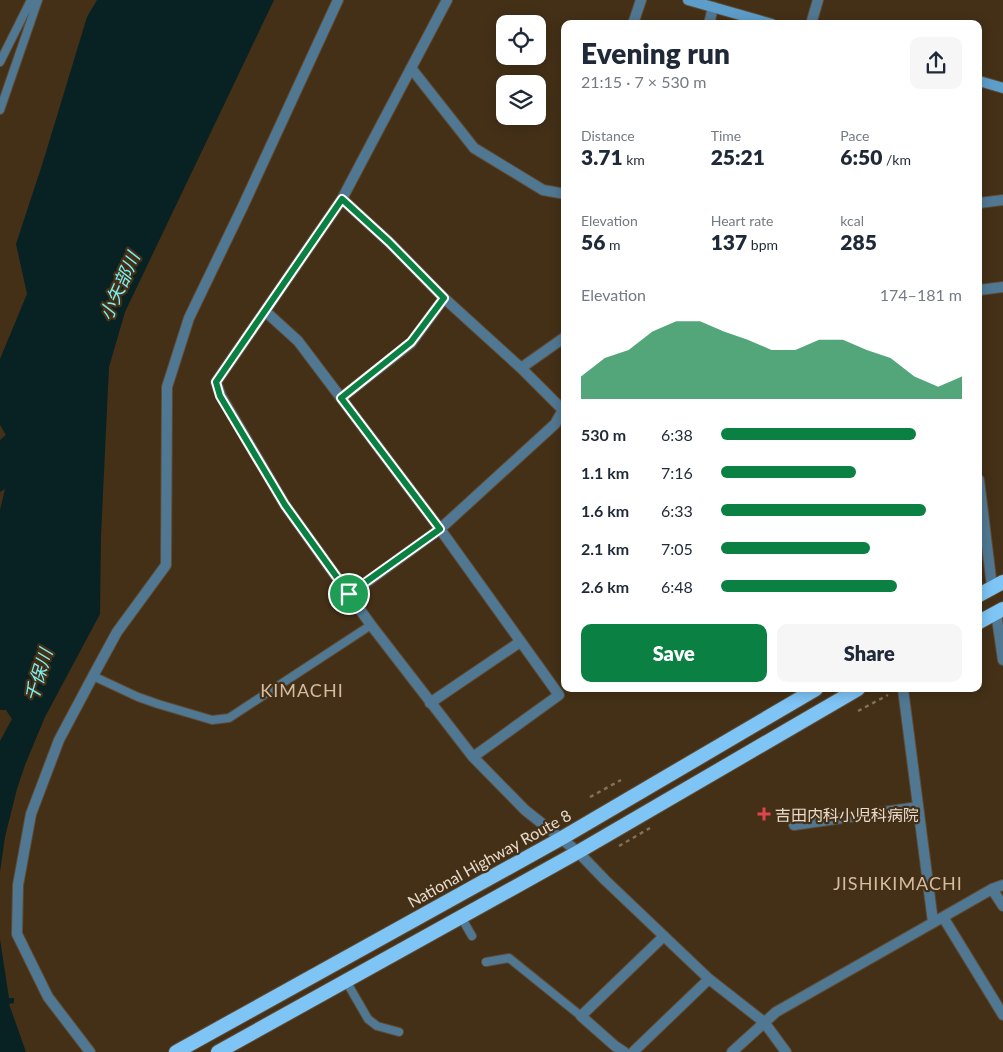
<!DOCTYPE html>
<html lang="en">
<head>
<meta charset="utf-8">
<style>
	:root { --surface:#fff; --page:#f6f6f7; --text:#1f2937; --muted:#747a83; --accent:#0b8043 }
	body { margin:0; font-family:Lato,"Noto Sans JP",sans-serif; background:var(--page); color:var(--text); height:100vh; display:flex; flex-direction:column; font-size:19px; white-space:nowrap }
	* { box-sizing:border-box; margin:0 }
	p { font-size:16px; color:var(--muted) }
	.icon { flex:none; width:28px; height:28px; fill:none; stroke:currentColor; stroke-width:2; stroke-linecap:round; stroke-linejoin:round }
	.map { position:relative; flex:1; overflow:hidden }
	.side { position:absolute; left:561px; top:20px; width:421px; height:672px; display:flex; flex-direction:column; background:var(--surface); border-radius:10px; box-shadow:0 2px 12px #0003 }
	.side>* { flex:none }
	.controls { position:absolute; left:496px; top:15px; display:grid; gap:10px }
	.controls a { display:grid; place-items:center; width:50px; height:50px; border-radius:10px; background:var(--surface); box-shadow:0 2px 12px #0003; font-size:25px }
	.pin { position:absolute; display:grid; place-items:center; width:42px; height:42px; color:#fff; margin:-21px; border:2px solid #fff; border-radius:50%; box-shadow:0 1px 5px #0007 }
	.round { display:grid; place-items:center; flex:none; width:52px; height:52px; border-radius:10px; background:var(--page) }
	.summary { display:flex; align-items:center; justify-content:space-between; height:85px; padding:0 20px }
	h1 { font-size:28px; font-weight:800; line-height:38px }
	.metrics { display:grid; grid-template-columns:repeat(3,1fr); gap:8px; height:85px; padding:5px 20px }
	.metrics div { display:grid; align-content:center }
	.metrics b { font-size:21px; font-weight:800 }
	.metrics small { font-size:14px; font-weight:400 }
	.metrics p { font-size:14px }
	.chart { height:140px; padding:10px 20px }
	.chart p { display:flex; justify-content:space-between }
	.chart svg { width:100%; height:90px; margin-top:5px; fill:var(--accent); opacity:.7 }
	.primary-button { display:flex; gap:10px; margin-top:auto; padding:10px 20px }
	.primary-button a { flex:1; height:58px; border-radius:10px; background:var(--accent); color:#fff; font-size:20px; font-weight:800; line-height:58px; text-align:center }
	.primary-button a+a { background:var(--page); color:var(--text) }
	ul { padding:0 20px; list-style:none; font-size:16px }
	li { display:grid; grid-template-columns:80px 60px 1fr; align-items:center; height:38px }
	li i { height:12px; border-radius:6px; background:var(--accent) }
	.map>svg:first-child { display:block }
	.water { fill:#082122 }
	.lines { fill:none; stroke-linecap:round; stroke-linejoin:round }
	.service-casing { stroke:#5e4b34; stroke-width:10 }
	.minor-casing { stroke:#5e4b34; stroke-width:12 }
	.secondary-casing { stroke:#5e4b34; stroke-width:12 }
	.trunk-casing { stroke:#5e4b34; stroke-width:16 }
	.path { stroke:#81705a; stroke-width:2.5; stroke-dasharray:4 4; stroke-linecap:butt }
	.service { stroke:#517893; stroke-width:8 }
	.minor { stroke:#517893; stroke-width:10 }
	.secondary { stroke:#5d9dc9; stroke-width:10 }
	.trunk { stroke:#7ec4f5; stroke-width:14 }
	.route-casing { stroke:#fff; stroke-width:10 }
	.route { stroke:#0b8043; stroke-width:6 }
	.health-dot { fill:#e0444e; stroke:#443017; stroke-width:2 }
	.labels { text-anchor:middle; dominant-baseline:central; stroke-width:4.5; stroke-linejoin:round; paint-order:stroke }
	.poi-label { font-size:16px; fill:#e8dbcc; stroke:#443017; text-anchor:start }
	.street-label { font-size:16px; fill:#e8dbcc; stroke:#443017 }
	.water-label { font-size:18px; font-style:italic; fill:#7bf0f4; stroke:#443017 }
	.neighbourhood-label { font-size:18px; letter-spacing:1px; fill:#d5bb9f; stroke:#443017 }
</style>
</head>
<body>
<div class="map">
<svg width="1003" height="1052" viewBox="0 0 1003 1052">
	<rect width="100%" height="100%" fill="#443017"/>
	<!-- water -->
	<path class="water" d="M97,0H274L125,312L109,367L101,536L100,614L45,717L25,765L17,789L5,837L0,872V741L12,719L6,710H0V510L5,489L0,492V440L6,435L0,425V359L27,294L16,244L43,162L87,17Z
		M0,939L9,998H14V1003L9,1004L26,1052H0Z"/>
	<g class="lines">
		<defs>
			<path id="service" d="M0,62L31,0
				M0,110L38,0
				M93,676L138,697L158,704L212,720L229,718L371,625
				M461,917L472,936
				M486,962L509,958L581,1016
				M346,981L368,1019L377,1026L399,1032"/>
			<path id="minor" d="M447,0L342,199L216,382L221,396L285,505L371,625L473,757L525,810L578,852L605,880L709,979L764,1022L786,1052
				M633,24L641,0
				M709,24L713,7
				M811,24L818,0
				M411,68L474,148L543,190L565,194
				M342,199L389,242L444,298L521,368L563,410L565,415
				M979,203L1003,200
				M979,290L1003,287
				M265,311L298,341L440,529L559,695L473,757
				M521,368L565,337
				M341,398L411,343L444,298
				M979,480L992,587
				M349,595L440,529L555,424L563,410H565
				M996,612L1003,660
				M903,689L933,922
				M430,703L520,642
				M794,825L918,807
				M992,889L1003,906
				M943,917L1003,1015
				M90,1052L48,997L17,934L18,885L31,814L59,740L93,676L117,632L166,565L167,387L189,318L243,206L338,0
				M624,1052L615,1046L581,1016L664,936
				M633,1052L709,979
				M732,1052L776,1012L943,917L992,889L1003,885"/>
			<path id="secondary" d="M688,0L772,24
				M979,81L1003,88"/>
			<path id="trunk" d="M979,595L1003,582
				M979,622L1003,609
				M176,1052L562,838L816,689
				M218,1052L578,852L858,689"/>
		</defs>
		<!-- service casing -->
		<use href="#service" class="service-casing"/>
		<!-- minor casing -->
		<use href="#minor" class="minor-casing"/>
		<!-- secondary casing -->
		<use href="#secondary" class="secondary-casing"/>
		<!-- trunk casing -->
		<use href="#trunk" class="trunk-casing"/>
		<!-- path -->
		<path class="path" d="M858,711L888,695
			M590,797L621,780
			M619,846L650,828"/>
		<!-- service -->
		<use href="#service" class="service"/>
		<!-- minor -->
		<use href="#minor" class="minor"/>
		<!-- secondary -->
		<use href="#secondary" class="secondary"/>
		<!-- trunk -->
		<use href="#trunk" class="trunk"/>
	</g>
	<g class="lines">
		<defs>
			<path id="route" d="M342,199L389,242L444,298L411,342L341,398L440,529L349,594L285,505L220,396L216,382Z"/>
		</defs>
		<!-- route casing -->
		<use href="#route" class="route-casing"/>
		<!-- route -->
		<use href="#route" class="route"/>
	</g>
	<!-- markers -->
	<path class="health-dot" d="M761.5 806.5h5v5h5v5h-5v5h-5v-5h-5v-5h5z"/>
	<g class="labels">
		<!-- poi labels -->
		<g class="poi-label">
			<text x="775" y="814">吉田内科小児科病院</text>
		</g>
		<!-- street labels -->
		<g class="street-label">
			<text transform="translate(489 858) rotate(-29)">National Highway Route 8</text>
		</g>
		<!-- water labels -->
		<g class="water-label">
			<text transform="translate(119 286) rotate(-66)">小矢部川</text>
			<text transform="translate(38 675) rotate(-73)">千保川</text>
		</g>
		<!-- neighbourhood labels -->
		<g class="neighbourhood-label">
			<text x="302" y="690">KIMACHI</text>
			<text x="898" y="883">JISHIKIMACHI</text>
		</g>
	</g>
</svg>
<div class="controls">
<a><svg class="icon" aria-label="locate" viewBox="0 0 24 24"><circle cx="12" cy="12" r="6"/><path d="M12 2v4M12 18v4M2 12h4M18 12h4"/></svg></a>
<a><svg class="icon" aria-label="layers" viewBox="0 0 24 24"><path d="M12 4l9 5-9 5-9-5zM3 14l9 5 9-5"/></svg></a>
</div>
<div class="pin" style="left:349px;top:594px;background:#1e9e55"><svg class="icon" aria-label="arrive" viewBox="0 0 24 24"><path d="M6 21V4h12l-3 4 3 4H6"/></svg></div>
<section class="side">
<div class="summary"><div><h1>Evening run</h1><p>21:15 · 7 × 530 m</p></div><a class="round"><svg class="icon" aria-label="share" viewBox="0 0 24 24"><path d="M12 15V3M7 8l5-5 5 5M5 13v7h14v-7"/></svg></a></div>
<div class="metrics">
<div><p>Distance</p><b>3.71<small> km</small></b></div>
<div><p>Time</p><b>25:21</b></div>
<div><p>Pace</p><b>6:50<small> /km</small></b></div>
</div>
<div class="metrics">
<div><p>Elevation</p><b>56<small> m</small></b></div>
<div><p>Heart rate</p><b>137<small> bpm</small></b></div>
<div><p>kcal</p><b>285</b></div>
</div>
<div class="chart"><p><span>Elevation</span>174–181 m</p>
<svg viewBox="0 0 160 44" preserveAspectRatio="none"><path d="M0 44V33L10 24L20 20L30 11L40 6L50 6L60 11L70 15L80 20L90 20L100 15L110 15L120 20L130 24L140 33L150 38L160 33V44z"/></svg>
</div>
<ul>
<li><b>530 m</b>6:38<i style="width:81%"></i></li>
<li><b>1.1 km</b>7:16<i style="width:56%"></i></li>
<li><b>1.6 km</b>6:33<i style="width:85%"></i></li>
<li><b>2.1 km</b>7:05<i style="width:62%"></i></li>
<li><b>2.6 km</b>6:48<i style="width:73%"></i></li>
</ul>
<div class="primary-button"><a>Save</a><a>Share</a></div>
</section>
</div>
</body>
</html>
